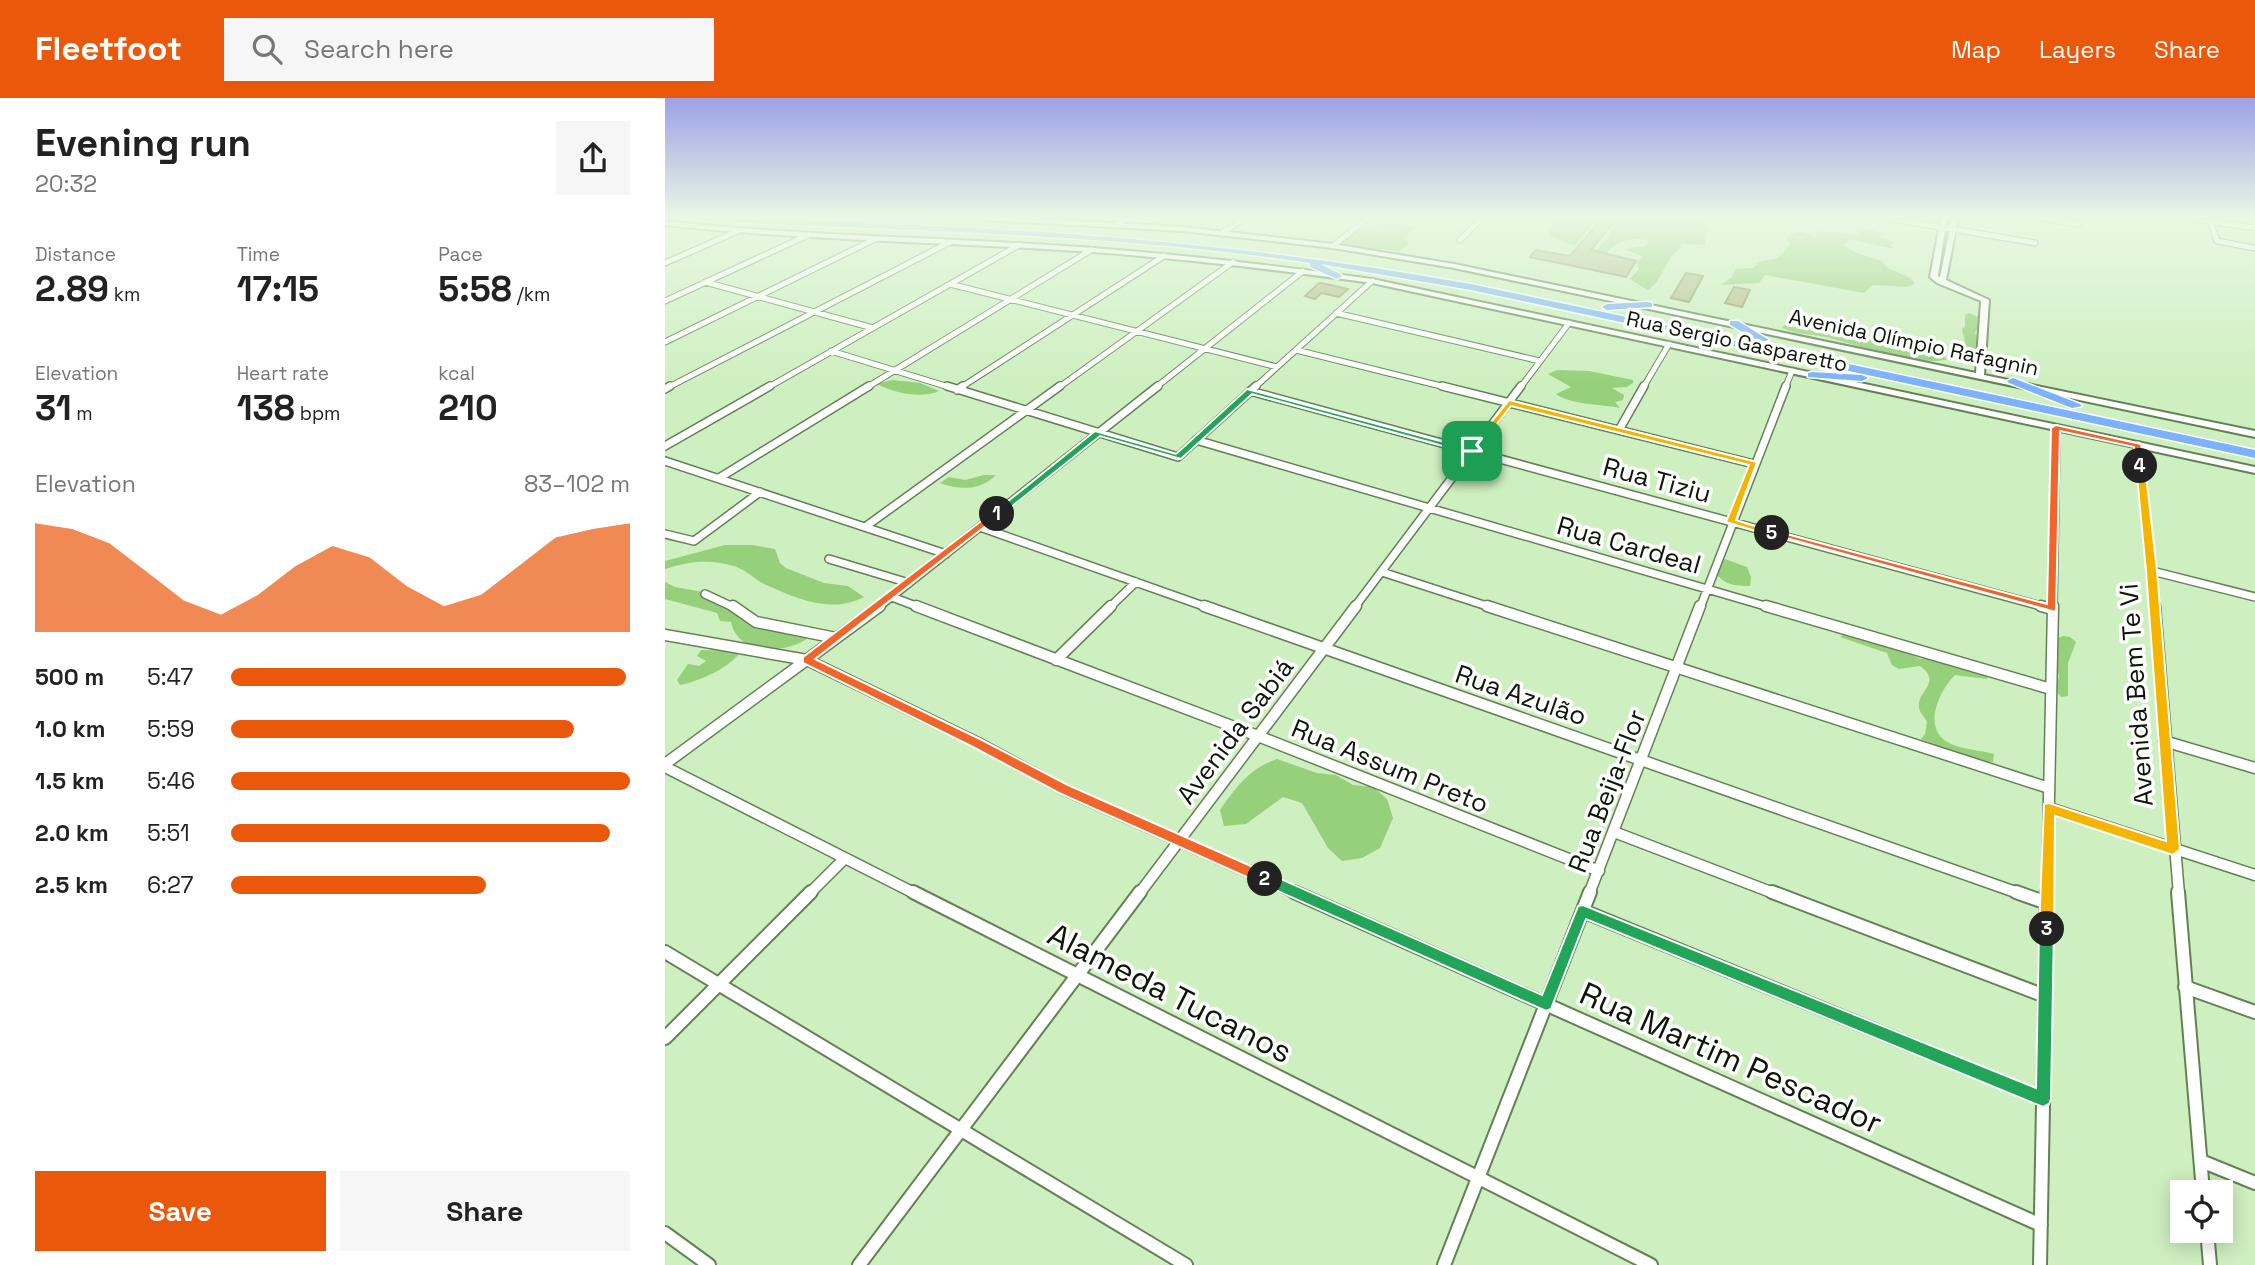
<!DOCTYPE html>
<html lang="en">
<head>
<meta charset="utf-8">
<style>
	:root { --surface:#fff; --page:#f6f6f6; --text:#222; --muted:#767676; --accent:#ea580c }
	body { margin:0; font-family:"Space Grotesk",sans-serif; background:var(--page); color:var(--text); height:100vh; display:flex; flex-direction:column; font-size:26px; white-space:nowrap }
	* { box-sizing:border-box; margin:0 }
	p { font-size:23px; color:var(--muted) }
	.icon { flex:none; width:38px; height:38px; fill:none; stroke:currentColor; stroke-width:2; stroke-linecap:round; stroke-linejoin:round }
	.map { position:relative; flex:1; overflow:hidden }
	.details { display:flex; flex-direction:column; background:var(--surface); width:665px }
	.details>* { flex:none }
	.tools { position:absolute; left:1505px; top:1082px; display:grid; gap:14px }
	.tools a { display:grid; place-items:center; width:63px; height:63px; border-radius:0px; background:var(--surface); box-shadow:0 4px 18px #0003; font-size:35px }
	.pin { position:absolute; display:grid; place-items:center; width:60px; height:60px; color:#fff; margin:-30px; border-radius:14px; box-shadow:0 4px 10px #0006 }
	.km { position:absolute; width:35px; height:35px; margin:-18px; border-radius:50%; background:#222; color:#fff; font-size:19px; line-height:35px; text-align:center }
	.round { display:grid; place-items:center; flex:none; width:74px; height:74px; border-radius:0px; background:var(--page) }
	.summary { display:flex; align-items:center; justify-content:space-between; height:119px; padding:0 35px }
	h1 { font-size:38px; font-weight:700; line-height:52px }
	.metrics { display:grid; grid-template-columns:repeat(3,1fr); gap:10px; height:119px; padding:7px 35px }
	.metrics div { display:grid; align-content:center }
	.metrics b { font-size:35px; font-weight:700 }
	.metrics small { font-size:19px; font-weight:400 }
	.metrics p { font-size:19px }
	.chart { height:196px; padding:14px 35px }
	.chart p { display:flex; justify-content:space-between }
	.chart svg { width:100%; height:126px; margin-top:7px; fill:var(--accent); opacity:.7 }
	.primary-button { display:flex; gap:14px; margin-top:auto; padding:14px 35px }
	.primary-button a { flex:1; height:80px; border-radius:0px; background:var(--accent); color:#fff; font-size:28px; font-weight:700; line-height:80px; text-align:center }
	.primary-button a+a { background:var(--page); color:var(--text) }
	ul { padding:0 35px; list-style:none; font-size:23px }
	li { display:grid; grid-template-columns:112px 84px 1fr; align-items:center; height:52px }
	li i { height:18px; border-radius:9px; background:var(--accent) }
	header { display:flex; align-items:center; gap:42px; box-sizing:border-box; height:98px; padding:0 35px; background:var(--accent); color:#fff }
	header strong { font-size:33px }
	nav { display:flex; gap:38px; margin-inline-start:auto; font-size:24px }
	.search { width:490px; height:63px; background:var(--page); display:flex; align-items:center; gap:18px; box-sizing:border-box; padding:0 24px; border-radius:0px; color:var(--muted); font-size:26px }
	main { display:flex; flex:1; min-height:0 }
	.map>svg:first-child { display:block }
	.green { fill:#96d07b }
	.building { fill:#b2bc87; stroke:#929b67; stroke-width:2 }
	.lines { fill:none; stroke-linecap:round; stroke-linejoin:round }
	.street-far3-casing { stroke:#648156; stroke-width:7 }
	.street-far2-casing { stroke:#648156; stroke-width:10 }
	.street-far1-casing { stroke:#648156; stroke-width:13 }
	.street-casing { stroke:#648156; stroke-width:16 }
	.secondary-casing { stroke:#648156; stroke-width:4 }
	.highway-casing { stroke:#fff; stroke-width:3 }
	.street-far3 { stroke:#fff; stroke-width:5 }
	.street-far2 { stroke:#fff; stroke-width:7 }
	.street-far1 { stroke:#fff; stroke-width:10 }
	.street { stroke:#fff; stroke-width:12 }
	.secondary { fill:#fff; fill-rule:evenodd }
	.highway { fill:#7cb2fb; fill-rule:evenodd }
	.split-1 { fill:#22a559; stroke:#fff; stroke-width:2 }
	.split-2 { fill:#f0652b; stroke:#fff; stroke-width:2 }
	.split-3 { fill:#22a559; stroke:#fff; stroke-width:2 }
	.split-4 { fill:#f5b400; stroke:#fff; stroke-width:2 }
	.split-5 { fill:#f0652b; stroke:#fff; stroke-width:2 }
	.split-6 { fill:#f5b400; stroke:#fff; stroke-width:2 }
	.labels { text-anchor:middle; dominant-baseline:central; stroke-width:7; stroke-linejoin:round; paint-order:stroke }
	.far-street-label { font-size:21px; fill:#0c1707; stroke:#fff }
	.street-label { font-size:26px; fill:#0c1707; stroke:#fff }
	.near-street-label { font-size:32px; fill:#0c1707; stroke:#fff }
</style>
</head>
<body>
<header>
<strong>Fleetfoot</strong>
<div class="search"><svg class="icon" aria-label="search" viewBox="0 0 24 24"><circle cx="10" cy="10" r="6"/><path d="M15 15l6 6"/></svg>Search here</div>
<nav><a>Map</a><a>Layers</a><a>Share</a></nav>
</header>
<main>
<section class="details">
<div class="summary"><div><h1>Evening run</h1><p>20:32</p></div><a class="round"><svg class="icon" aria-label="share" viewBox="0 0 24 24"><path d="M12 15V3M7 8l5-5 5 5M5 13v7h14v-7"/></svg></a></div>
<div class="metrics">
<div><p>Distance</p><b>2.89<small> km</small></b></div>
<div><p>Time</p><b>17:15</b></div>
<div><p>Pace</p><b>5:58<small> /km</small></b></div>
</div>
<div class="metrics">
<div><p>Elevation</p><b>31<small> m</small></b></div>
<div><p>Heart rate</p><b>138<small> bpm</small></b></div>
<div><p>kcal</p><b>210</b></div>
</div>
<div class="chart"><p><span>Elevation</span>83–102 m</p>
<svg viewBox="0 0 160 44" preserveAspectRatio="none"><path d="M0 44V6L10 8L20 13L30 23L40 33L50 38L60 31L70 21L80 14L90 18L100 28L110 35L120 31L130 21L140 11L150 8L160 6V44z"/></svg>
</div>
<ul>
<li><b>500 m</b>5:47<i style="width:99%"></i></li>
<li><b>1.0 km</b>5:59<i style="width:86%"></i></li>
<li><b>1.5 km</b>5:46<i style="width:100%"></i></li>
<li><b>2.0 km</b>5:51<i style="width:95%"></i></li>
<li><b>2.5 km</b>6:27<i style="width:64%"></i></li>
</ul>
<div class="primary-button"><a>Save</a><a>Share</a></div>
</section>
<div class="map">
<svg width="1590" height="1167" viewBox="0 0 1590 1167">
	<rect width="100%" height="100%" fill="#ceefc0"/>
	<!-- green -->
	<path class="green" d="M893,120H1027L1046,130L1040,140V147L1015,146L1016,150C1001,157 998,185 982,192L965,181L974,171L972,164L978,159L960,151L980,148L984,145L982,142C967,138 945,145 939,159L929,155L945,137L950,125L932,122L909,148L884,138L886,128Z
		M733,125L751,130L739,139L744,146L735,153L683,148L678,145C683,129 717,127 733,125Z
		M1193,130L1205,131L1217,136L1214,139L1229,144L1226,147L1229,151L1185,141L1178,147L1192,155L1217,163L1223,170L1247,181L1249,186L1242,189L1208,187L1199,195L1100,177L1094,185L1056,187L1067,179L1071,171L1089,170L1093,164L1113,160L1125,146L1121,139C1138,131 1136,134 1151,139L1152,133L1197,138L1191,134Z
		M1304,215L1316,220L1312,225L1315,228L1310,234L1316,257L1313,264L1295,257V248L1300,245L1297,231L1300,229V217Z
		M1119,227L1158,235L1187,237L1199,243L1215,240L1223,243L1221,248C1239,256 1266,248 1282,261C1258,270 1191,247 1165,240C1149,236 1133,237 1117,230Z
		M892,272L924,273L968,282V285L962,289L947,290L959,297L958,302L950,304L955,310C937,306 905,307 891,296L906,289L883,276Z
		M227,282L255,285L274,293C257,301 229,295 212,286Z
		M319,377H331C315,393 294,392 275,385L284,379L300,382Z
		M60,447H87L110,451L115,465L121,470L159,485L183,488L199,499C166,516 133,501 101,487C90,482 82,472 69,468C45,461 24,463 0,471V463Z
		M1060,461L1082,469L1086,479L1085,488C1070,488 1059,487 1050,474Z
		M0,484L10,489L55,497C71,534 115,531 150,534C131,556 73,561 66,524L55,523L52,515L0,501Z
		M1180,536L1232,550L1255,561L1270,560L1292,570L1324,576L1322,581L1290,577C1273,594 1256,633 1286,646C1300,652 1315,652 1329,656L1328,664L1311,663L1256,641L1260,636L1262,624C1260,619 1254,614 1254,609C1252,592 1278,585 1255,568L1234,571L1227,567L1222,555L1175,539Z
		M1398,538L1405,539L1411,544L1403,565V598L1396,599L1391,593L1394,578L1389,561L1391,541Z
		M36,552L76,553C64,571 34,583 15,587L12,582L23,566L34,568L41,563L32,558Z
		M612,661L652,675L671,677L688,687L708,689L722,701L728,720L715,750L697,760L677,763L663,750L637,705L618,699L581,726L559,728L555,712C572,688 584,671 612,661Z"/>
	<!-- building -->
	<path class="building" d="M935,123L948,125L926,152L971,163L961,179L865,159L871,152L905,158Z
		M1021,175L1038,178L1024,204L1006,200Z
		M654,185L661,186L683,191L674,199L656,195L650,201L640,198Z
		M1069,189L1085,192L1077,209L1060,205Z"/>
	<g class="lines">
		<defs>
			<path id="street-far3" d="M1221,120L1370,145
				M1374,120L1414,126
				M1523,120L1590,130
				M1544,120L1552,143L1590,150
				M451,127L463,120
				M557,135L580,120
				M795,142L817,120
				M668,148L703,120
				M0,165L73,133
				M40,184L208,230
				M285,186L612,269
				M0,203L143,137
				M671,215L875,263
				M0,244L210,141
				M631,252L784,290
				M166,253L287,290
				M2,290L285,144
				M102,290L354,147
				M201,290L426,152
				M295,290L499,158
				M393,290L568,164
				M490,290L638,173
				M589,290L707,183
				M855,290L904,225
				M978,290L1004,246
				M1120,290L1127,273"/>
			<path id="street-far2" d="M282,288L513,359L591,288
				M777,288L1089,366
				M0,291L5,288
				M292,292L298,288
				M585,293L1383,510
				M954,332L979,288
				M531,342L1107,510
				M1473,347L1490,510
				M0,348L105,288
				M0,363L281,456
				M54,380L204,288
				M200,429L395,288
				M315,429L544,510
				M0,436L29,443L95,394
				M164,461L244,485
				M1487,473L1590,499
				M717,474L828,510
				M40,496L70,510
				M227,499L256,510
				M212,510L493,288
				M444,510L471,484
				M689,510L856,288
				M1035,510L1121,288
				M1388,510L1391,330"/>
			<path id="street-far1" d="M68,508L91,524L171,540
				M251,508L593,638L934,773
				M539,508L1356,796
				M822,508L1384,690
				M1101,508L1386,591
				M1376,508L1387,511
				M1490,508L1514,796
				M0,537L142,562L313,645L398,691L633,796
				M391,562L446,508
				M1499,643L1590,670
				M0,666L215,508
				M0,669L251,796
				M1384,710L1590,777
				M949,734L1111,796
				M144,796L180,760
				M474,796L691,508
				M924,796L1035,508
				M1382,796L1388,508"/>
			<path id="street" d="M248,794L986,1167
				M629,794L1376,1127
				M1107,794L1380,898
				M1351,794L1382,805
				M1513,794L1538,1094
				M918,813L1378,1001
				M0,854L521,1167
				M1520,889L1590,914
				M0,940L146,794
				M1536,1063L1590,1085
				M1542,1132L1545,1167
				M0,1135L44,1167
				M194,1167L475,794
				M779,1167L925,794
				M1375,1167L1382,794"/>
			<path id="secondary" d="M314,120H358L518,129L668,146L789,166L1311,275L1316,203L1272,185L1265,179L1276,120H1282L1273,178L1275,179L1287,120H1293L1281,182L1324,202L1319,277L1590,333V339L789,170L668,150L518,133L317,122Z
				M0,123C142,139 285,139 428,150C522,157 614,168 707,181L1590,369V375L707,185C614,172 522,161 428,154C285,144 142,143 0,127Z"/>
			<path id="highway" d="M38,120C107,120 175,124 244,127C436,135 617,152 806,186L1590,352V360L806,192L655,166L675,176L677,178L672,181L645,169V165C445,135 243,133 42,123Z
				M983,204L987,205V209L942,212L937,209L942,206Z
				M1065,223H1073L1104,242L1095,244L1065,227Z
				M1147,274L1197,277L1203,280L1197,283L1143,279V275Z
				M1348,280L1415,306L1417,308L1407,310L1344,285L1342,283Z"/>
		</defs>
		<!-- street-far3 casing -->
		<use href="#street-far3" class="street-far3-casing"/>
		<!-- street-far2 casing -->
		<use href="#street-far2" class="street-far2-casing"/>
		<!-- street-far1 casing -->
		<use href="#street-far1" class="street-far1-casing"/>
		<!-- street casing -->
		<use href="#street" class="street-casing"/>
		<!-- secondary casing -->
		<use href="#secondary" class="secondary-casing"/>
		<!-- highway casing -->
		<use href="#highway" class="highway-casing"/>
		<!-- street-far3 -->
		<use href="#street-far3" class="street-far3"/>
		<!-- street-far2 -->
		<use href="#street-far2" class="street-far2"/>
		<!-- street-far1 -->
		<use href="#street-far1" class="street-far1"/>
		<!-- street -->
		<use href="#street" class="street"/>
		<!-- secondary -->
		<use href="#secondary" class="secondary"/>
		<!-- highway -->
		<use href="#highway" class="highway"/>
	</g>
	<!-- sky -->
	<linearGradient id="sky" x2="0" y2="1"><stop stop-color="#9da1e8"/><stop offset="0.42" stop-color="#e9f8e3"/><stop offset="1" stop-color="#e9f8e3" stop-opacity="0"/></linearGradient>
	<rect width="1590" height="284" fill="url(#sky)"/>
	<!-- split-1 -->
	<path class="split-1" d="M582,291L812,353L804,355L587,296L516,361L435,338L335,418L327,416L430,333L511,356Z"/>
	<!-- split-2 -->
	<path class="split-2" d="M328,414L336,416L150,561L317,642L403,687L604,776V785H595L394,695L308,649L138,565V559Z"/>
	<!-- split-3 -->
	<path class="split-3" d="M600,774L877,897L913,808L918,807L1371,990L1374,831L1382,825L1389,831L1386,1001L1384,1006L1378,1009L921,821L886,911L881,913L595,785V776Z"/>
	<!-- split-4 -->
	<path class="split-4" d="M1475,366L1480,368L1492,473L1515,751L1508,757L1390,718L1389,831L1382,838L1374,831L1379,706L1384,705L1501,743L1481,473L1471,368Z"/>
	<!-- split-5 -->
	<path class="split-5" d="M1391,327L1476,346L1480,368L1475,371L1471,368L1469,349L1395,333L1391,514L1103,435L1107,432L1382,506L1386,330Z"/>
	<!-- split-6 -->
	<path class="split-6" d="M844,302L1092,364L1071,422L1112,435L1107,438L1061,424L1084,367L846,308L810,355H804V351Z"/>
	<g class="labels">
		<!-- far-street labels -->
		<g class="far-street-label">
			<text transform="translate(1072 243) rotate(12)">Rua Sergio Gasparetto</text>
			<text transform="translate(1249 244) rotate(12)">Avenida Olímpio Rafagnin</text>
		</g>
		<!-- street labels -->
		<g class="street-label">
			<text transform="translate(992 382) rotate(15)">Rua Tiziu</text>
			<text transform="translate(964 447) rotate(16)">Rua Cardeal</text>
			<text transform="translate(856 597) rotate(19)">Rua Azulão</text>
			<text transform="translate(1471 597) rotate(-94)">Avenida Bem Te Vi</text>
			<text transform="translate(570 633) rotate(-53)">Avenida Sabiá</text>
			<text transform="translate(725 668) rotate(22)">Rua Assum Preto</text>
			<text transform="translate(942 693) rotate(-69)">Rua Beija-Flor</text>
		</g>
		<!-- near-street labels -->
		<g class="near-street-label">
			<text transform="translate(505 895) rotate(27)">Alameda Tucanos</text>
			<text transform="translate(1066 960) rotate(24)">Rua Martim Pescador</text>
		</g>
	</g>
</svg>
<div class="tools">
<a><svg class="icon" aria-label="locate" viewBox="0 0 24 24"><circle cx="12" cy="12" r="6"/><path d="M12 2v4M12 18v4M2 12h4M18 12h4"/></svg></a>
</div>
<div class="pin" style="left:807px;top:353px;background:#1e9e55"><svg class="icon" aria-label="arrive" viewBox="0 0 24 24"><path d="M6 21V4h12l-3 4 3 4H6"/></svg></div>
<b class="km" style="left:332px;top:416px">1</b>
<b class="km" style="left:600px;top:781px">2</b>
<b class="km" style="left:1382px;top:831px">3</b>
<b class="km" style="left:1475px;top:368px">4</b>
<b class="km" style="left:1107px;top:435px">5</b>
</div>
</main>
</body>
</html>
